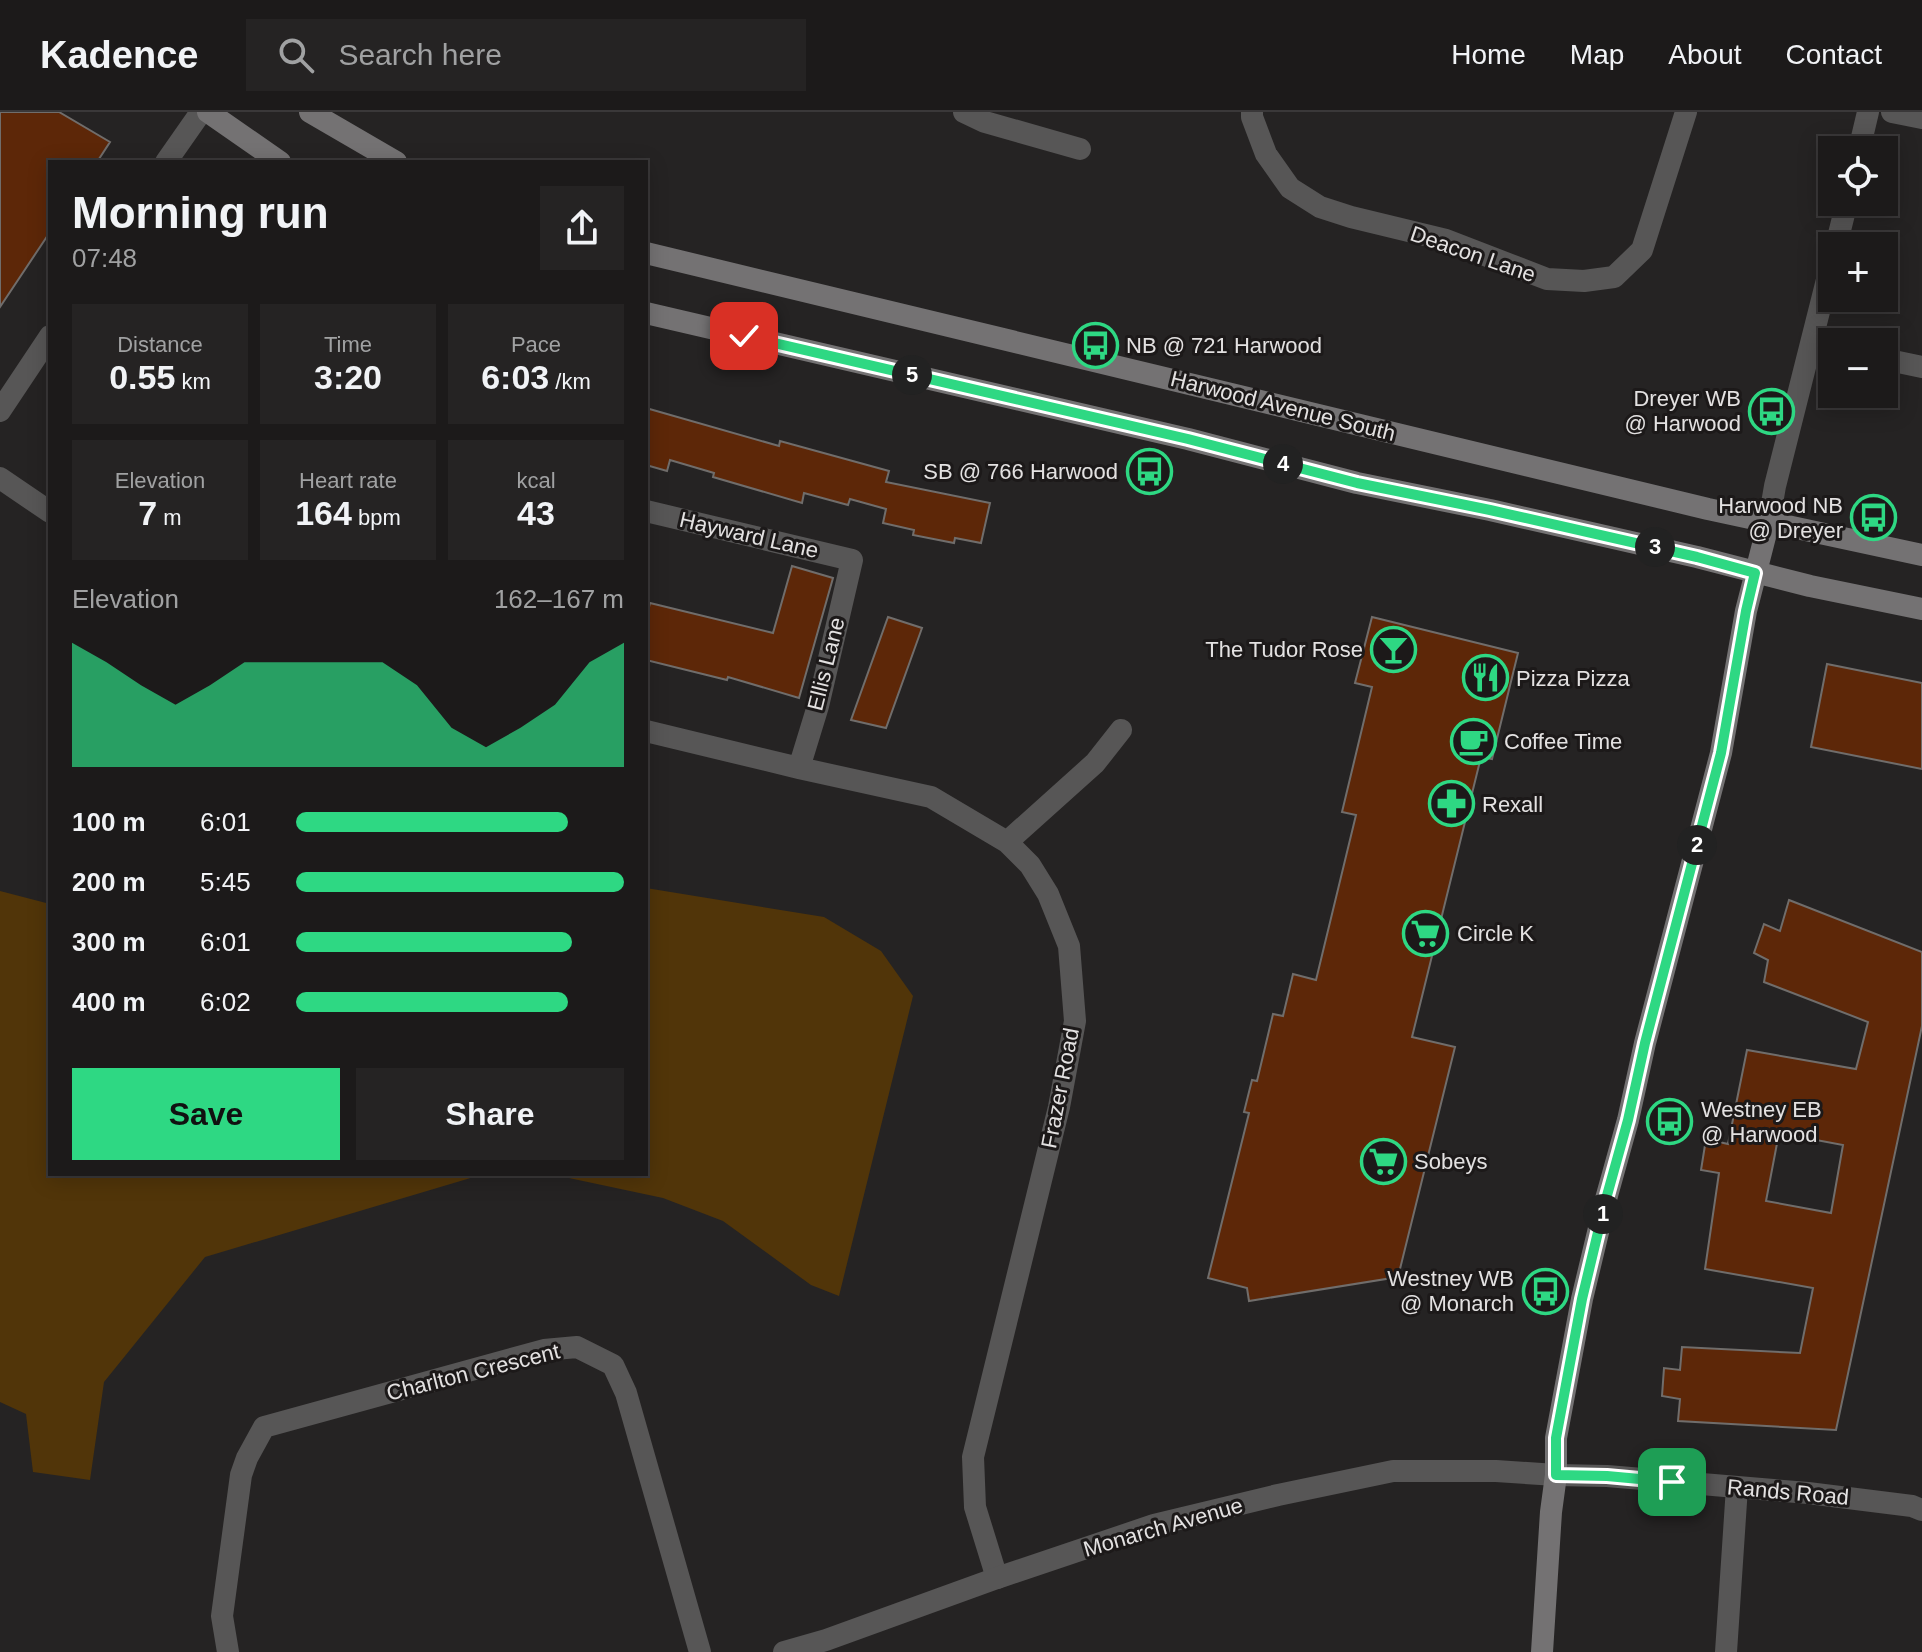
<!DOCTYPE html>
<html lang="en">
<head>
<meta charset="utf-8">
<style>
	:root { --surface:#1c1a1a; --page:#252323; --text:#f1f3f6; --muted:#a0a1a2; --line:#3a3839; --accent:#2ed883 }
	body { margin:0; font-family:Arial,sans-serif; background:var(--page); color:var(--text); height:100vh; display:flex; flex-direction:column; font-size:30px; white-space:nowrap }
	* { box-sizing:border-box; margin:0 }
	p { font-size:26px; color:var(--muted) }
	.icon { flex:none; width:44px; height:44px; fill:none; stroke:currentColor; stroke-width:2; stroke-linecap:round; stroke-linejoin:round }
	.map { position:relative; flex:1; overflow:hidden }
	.drawer { position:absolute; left:48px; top:48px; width:600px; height:1016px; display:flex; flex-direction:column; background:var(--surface); border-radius:0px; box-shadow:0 4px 20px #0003,0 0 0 2px var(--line) }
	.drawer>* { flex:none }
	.buttons { position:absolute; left:1818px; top:24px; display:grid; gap:16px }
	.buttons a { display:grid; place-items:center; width:80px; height:80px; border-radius:0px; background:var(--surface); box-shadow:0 4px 20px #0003,0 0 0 2px var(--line); font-size:40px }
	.pin { position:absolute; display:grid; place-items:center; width:68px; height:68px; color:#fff; margin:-34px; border-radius:16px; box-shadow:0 4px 12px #0006 }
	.km { position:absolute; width:40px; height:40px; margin:-20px; border-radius:50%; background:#222; color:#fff; font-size:22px; line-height:40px; text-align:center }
	.round { display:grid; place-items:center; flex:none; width:84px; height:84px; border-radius:0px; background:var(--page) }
	.headline { display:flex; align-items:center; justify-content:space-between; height:136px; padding:0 24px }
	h1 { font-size:44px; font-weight:600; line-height:60px }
	.metrics { display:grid; grid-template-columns:repeat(3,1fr); gap:12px; height:136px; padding:8px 24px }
	.metrics div { display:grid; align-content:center; border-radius:0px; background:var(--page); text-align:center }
	.metrics b { font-size:34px; font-weight:600 }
	.metrics small { font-size:22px; font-weight:400 }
	.metrics p { font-size:22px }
	.chart { height:224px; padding:16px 24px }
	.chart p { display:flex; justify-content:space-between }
	.chart svg { width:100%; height:144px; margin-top:8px; fill:var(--accent); opacity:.7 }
	.cta { display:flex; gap:16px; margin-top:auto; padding:16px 24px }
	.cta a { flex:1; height:92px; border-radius:0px; background:var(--accent); color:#111; font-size:32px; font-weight:600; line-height:92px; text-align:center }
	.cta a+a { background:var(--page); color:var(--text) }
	ul { padding:0 24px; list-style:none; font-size:26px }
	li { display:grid; grid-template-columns:128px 96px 1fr; align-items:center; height:60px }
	li i { height:20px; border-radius:10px; background:var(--accent) }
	header { display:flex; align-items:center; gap:48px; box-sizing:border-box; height:112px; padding:0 40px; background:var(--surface); border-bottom:2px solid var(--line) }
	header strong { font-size:38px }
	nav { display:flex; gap:44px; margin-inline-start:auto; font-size:28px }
	.search { width:560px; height:72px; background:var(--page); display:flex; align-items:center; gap:20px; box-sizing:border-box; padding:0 28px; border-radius:0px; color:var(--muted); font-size:30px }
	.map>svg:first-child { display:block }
	.green { fill:#513509 }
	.building { fill:#5d2708; stroke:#706d6b; stroke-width:2; fill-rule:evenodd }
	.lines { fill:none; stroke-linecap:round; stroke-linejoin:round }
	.minor { stroke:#575656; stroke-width:22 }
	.tertiary { stroke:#575656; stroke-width:22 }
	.secondary { stroke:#747273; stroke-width:22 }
	.route-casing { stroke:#fff; stroke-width:16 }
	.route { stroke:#2ed883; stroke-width:10 }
	.labels { text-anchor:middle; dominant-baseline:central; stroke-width:6; stroke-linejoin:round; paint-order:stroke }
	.street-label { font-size:22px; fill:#e3e1e1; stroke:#1c1919 }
	.poi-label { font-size:22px; fill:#e3e1e1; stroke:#1c1919; text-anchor:start }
</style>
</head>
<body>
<header>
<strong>Kadence</strong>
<div class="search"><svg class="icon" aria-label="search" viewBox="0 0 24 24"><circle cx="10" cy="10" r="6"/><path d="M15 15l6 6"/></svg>Search here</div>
<nav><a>Home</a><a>Map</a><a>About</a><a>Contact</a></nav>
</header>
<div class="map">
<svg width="1922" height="1540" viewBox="0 0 1922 1540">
	<rect width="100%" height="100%" fill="#252323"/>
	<!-- green -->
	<path class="green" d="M646,776L824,805L881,839L913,884L839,1184L811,1173L723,1109L663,1086L550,1062H646Z
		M0,779L50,792V1062H484L205,1145L104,1270L90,1368L33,1360L26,1302L0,1290Z"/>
	<!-- building -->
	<path class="building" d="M0,0H59L110,30L97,50H50V120L0,195Z
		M646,296L779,334L780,329L889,359L886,370L990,391L981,431L955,426L954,431L913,423L914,418L883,411L886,397L850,387L848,393L804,381L802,391L713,365L714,361L670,348L667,359L646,353Z
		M792,454L833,466L799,586L728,565L727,568L646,548V507L650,491L773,521Z
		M888,505L922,516L886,616L851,608Z
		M1372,505L1518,541L1492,647L1481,645L1412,925L1455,935L1398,1165L1249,1189L1247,1176L1208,1166L1249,1001L1244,1000L1252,968L1257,969L1273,902L1283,904L1293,862L1316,868L1356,703L1342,700L1372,575L1355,571Z
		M1827,552L1922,571V657L1811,635Z
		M1789,788L1922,840V914L1836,1318L1678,1309L1680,1287L1662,1284L1664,1256L1680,1258L1682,1235L1800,1241L1813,1176L1705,1157L1719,1061L1701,1058L1706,1027L1728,1032L1747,938L1856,957L1868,910L1764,870L1768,848L1754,841L1764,812L1780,819ZM1779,1021L1843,1033L1831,1101L1766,1089Z"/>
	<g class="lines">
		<!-- minor -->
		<path class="minor" d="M964,0L985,10L1080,37
			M1252,0V5L1266,42L1290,76L1320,95L1351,105L1446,128L1547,167L1584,169L1614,165L1642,138L1686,0
			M1892,0L1922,6
			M1812,230L1832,235
			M1884,247L1922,255
			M0,366L50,400
			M646,399L852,448L818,594L799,656
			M646,619L799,656L931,685L1007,730L1030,753L1048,782L1069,834L1075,909L1059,995L973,1345L975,1395L997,1466
			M1007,730L1095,651L1121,618
			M1556,1363L1607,1364L1808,1381L1912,1394L1922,1398
			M228,1540L222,1504L241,1363L247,1346L264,1315L544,1238L577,1235L613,1253L626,1281L700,1540
			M1726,1540L1737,1375"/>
		<!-- tertiary -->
		<path class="tertiary" d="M1859,38L1868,0
			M166,50L201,0
			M1836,134L1847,90
			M0,299L50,224
			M1769,409L1775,374L1832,148
			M784,1540L826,1528L997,1466L1154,1413L1278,1383L1393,1359H1496L1556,1363"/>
		<!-- secondary -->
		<path class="secondary" d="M208,0L280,50
			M310,0L396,50
			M646,141L1708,397L1922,443
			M646,201L1188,327L1357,371L1490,398L1697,445L1810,474L1922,497
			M1542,1540L1551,1400L1556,1363V1326L1582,1187L1606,1087L1628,1008L1645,931L1721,641L1746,499L1769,409"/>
	</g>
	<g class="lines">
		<defs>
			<path id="route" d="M744,224L1188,327L1357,371L1490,398L1697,445L1755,461L1746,499L1721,641L1645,931L1628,1008L1606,1087L1582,1187L1556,1326V1363L1607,1364L1672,1370"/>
		</defs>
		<!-- route casing -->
		<use href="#route" class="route-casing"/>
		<!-- route -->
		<use href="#route" class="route"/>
	</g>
	<!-- icons -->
	<defs>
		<symbol id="bus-ring" viewBox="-11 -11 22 22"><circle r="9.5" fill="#1c1919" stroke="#2ed883" stroke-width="1.5"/><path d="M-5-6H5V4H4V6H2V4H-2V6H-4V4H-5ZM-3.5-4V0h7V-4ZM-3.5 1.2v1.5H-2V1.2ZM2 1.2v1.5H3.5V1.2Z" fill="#2ed883"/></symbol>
		<symbol id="bar-ring" viewBox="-11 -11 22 22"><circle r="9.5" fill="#1c1919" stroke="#2ed883" stroke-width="1.5"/><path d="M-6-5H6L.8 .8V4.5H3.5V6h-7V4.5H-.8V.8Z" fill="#2ed883"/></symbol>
		<symbol id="restaurant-ring" viewBox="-11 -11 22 22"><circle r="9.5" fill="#1c1919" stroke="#2ed883" stroke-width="1.5"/><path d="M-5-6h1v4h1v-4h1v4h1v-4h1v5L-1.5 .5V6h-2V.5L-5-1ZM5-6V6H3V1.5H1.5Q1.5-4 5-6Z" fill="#2ed883"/></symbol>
		<symbol id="cafe-ring" viewBox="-11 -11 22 22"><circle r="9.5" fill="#1c1919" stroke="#2ed883" stroke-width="1.5"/><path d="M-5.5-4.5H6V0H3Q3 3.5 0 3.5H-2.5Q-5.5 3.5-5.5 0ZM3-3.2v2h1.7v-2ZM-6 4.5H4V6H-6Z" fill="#2ed883"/></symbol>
		<symbol id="pharmacy-ring" viewBox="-11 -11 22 22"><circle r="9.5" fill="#1c1919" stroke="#2ed883" stroke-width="1.5"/><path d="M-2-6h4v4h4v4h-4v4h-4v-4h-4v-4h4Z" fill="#2ed883"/></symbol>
		<symbol id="supermarket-ring" viewBox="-11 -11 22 22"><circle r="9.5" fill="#1c1919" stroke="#2ed883" stroke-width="1.5"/><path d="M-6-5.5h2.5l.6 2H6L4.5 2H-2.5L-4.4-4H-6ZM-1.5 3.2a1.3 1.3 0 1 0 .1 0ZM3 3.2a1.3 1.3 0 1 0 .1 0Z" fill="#2ed883"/></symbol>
	</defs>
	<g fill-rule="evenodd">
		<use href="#bus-ring" x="1070" y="208" width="51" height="51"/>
		<use href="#bus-ring" x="1746" y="274" width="51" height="51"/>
		<use href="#bus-ring" x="1124" y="334" width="51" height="51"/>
		<use href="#bus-ring" x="1848" y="380" width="51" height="51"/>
		<use href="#bar-ring" x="1368" y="512" width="51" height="51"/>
		<use href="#restaurant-ring" x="1460" y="540" width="51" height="51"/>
		<use href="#cafe-ring" x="1448" y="604" width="51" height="51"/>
		<use href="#pharmacy-ring" x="1426" y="666" width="51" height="51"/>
		<use href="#supermarket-ring" x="1400" y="796" width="51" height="51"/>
		<use href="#bus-ring" x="1644" y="984" width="51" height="51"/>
		<use href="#supermarket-ring" x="1358" y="1024" width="51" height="51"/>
		<use href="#bus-ring" x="1520" y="1154" width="51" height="51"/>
	</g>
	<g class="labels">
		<!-- street labels -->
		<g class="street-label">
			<text transform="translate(1473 142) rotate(19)">Deacon Lane</text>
			<text transform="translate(1283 294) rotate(14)">Harwood Avenue South</text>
			<text transform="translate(749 423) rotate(13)">Hayward Lane</text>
			<text transform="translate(826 552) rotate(-76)">Ellis Lane</text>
			<text transform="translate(1060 976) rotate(-79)">Frazer Road</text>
			<text transform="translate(473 1260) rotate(-14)">Charlton Crescent</text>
			<text transform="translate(1788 1380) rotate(5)">Rands Road</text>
			<text transform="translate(1163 1415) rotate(-16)">Monarch Avenue</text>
		</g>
		<!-- poi labels -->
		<g class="poi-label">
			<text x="1126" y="233">NB @ 721 Harwood</text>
			<text x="1741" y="286" text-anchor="end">Dreyer WB<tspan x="1741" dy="25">@ Harwood</tspan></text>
			<text x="1118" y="359" text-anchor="end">SB @ 766 Harwood</text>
			<text x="1843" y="393" text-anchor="end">Harwood NB<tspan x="1843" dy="25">@ Dreyer</tspan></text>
			<text x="1363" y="537" text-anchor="end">The Tudor Rose</text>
			<text x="1516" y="566">Pizza Pizza</text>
			<text x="1504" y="629">Coffee Time</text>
			<text x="1482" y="692">Rexall</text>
			<text x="1457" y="821">Circle K</text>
			<text x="1701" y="997">Westney EB<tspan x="1701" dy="25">@ Harwood</tspan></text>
			<text x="1414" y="1049">Sobeys</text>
			<text x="1514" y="1166" text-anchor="end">Westney WB<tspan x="1514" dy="25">@ Monarch</tspan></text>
		</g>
	</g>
</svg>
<div class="buttons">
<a><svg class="icon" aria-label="locate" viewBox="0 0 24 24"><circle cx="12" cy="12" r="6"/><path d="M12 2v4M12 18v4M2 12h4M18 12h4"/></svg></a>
<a>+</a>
<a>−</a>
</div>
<div class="pin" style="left:1672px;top:1370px;background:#1e9e55"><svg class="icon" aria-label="arrive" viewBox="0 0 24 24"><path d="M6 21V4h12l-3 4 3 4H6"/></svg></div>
<div class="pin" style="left:744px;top:224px;background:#d93025"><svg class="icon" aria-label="check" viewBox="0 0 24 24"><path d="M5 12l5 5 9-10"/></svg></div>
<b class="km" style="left:1603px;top:1102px">1</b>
<b class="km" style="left:1697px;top:733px">2</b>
<b class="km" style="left:1655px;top:435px">3</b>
<b class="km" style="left:1283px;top:352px">4</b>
<b class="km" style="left:912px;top:263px">5</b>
<section class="drawer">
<div class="headline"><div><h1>Morning run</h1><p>07:48</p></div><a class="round"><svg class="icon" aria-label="share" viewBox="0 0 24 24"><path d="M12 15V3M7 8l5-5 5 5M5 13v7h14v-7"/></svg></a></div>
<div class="metrics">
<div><p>Distance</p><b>0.55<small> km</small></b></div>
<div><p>Time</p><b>3:20</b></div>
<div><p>Pace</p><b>6:03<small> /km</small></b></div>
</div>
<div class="metrics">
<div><p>Elevation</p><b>7<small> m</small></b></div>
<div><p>Heart rate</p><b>164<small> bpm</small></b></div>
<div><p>kcal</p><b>43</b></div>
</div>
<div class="chart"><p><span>Elevation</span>162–167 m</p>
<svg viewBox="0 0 160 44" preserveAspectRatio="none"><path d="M0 44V6L10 12L20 19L30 25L40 19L50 12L60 12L70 12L80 12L90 12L100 19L110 32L120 38L130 32L140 25L150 12L160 6V44z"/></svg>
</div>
<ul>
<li><b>100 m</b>6:01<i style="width:83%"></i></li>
<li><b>200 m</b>5:45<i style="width:100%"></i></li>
<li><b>300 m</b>6:01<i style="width:84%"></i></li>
<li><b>400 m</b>6:02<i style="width:83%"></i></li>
</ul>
<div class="cta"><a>Save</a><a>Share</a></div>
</section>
</div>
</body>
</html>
